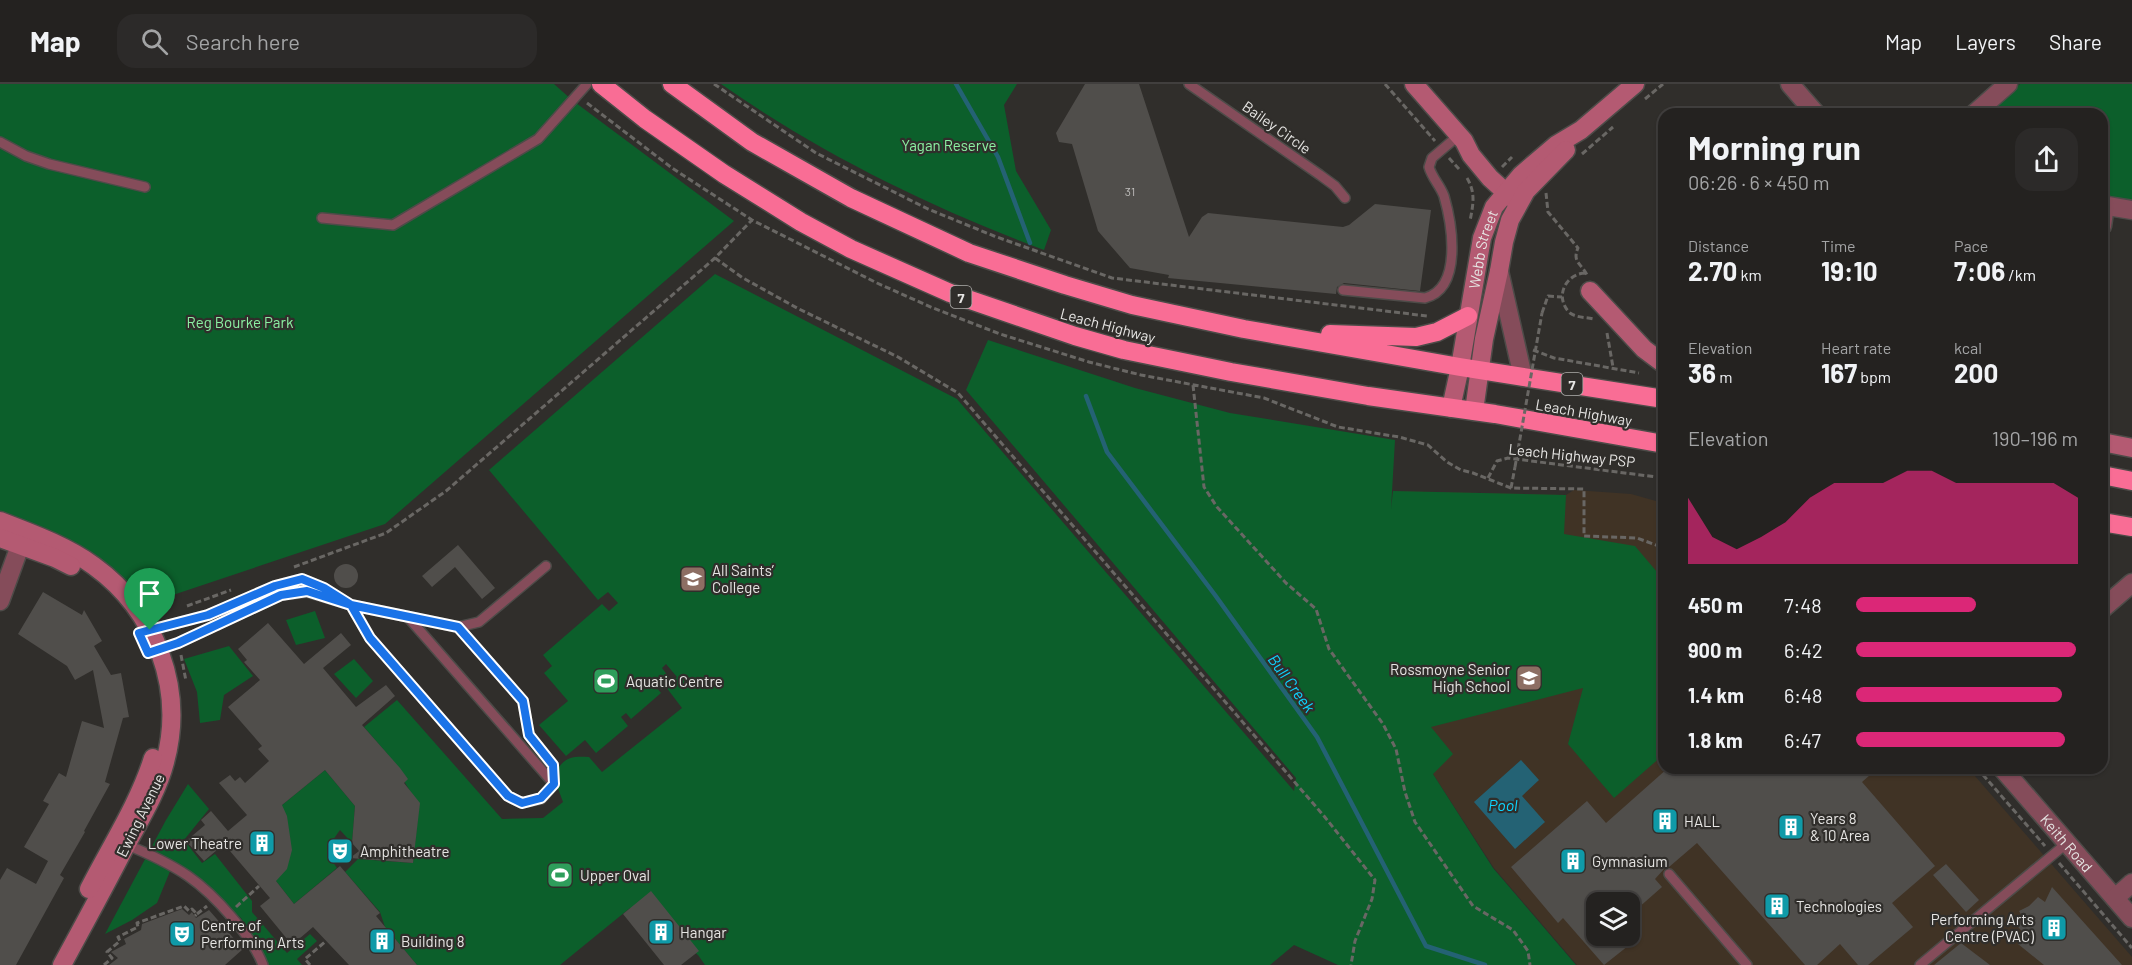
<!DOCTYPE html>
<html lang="en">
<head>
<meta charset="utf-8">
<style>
	:root { --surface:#242220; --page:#2c2a29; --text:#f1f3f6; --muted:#a3a4a5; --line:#413f3e; --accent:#db2777 }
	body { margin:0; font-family:Barlow,sans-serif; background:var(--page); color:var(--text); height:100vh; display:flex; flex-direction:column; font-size:22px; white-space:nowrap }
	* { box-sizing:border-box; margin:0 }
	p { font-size:20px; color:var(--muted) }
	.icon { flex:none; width:33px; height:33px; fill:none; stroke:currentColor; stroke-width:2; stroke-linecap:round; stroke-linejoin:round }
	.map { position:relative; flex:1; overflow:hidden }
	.side { position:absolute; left:1658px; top:24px; width:450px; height:666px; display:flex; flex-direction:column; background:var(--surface); border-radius:18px; box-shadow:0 2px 4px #0004,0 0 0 2px var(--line) }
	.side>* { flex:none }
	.buttons { position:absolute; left:1586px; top:808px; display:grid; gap:12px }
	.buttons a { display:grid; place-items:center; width:54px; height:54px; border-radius:12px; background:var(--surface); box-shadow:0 2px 4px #0004,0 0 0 2px var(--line); font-size:30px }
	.pin { position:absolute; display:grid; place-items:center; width:51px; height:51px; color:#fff; margin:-62px -26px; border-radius:50% 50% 50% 0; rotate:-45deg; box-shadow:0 0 6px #0007 }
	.pin .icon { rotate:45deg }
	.round { display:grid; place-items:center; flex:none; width:63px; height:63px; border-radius:18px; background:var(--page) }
	.summary { display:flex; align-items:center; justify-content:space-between; height:102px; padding:0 30px }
	h1 { font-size:33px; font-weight:700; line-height:45px }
	.figures { display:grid; grid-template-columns:repeat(3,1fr); gap:9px; height:102px; padding:6px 30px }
	.figures div { display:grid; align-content:center }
	.figures b { font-size:26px; font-weight:700 }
	.figures small { font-size:16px; font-weight:400 }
	.figures p { font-size:16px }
	.chart { height:168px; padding:12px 30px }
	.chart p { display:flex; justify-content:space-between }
	.chart svg { width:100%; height:108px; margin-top:6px; fill:var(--accent); opacity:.7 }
	ul { padding:0 30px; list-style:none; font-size:20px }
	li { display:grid; grid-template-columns:96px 72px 1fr; align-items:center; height:45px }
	li i { height:15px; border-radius:8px; background:var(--accent) }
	header { display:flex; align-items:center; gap:36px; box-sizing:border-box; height:84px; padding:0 30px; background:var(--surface); border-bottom:2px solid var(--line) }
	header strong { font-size:28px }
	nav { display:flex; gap:33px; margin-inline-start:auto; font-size:21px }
	.search { width:420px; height:54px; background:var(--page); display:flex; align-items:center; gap:15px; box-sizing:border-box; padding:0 21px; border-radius:18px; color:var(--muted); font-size:22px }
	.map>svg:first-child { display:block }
	.education { fill:#403325; fill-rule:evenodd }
	.green { fill:#0c5f2b }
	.water { fill:#246274 }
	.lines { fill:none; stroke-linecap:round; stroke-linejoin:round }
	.stream { stroke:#246274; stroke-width:4.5 }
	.building { fill:#504e4b }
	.lane-casing { stroke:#4d4b48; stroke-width:12 }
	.street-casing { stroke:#4d4b48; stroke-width:21 }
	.secondary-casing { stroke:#4d4b48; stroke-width:21 }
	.highway-casing { stroke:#4d4b48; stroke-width:21 }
	.path { stroke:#696764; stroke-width:3; stroke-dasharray:6 3; stroke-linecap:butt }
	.lane { stroke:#854c5a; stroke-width:9 }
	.street { stroke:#854c5a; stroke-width:18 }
	.secondary { stroke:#b45a72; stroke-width:18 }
	.highway { stroke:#f96d95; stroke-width:18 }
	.path-bridge { stroke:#696764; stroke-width:3; stroke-dasharray:6 3; stroke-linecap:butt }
	.route-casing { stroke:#fff; stroke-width:12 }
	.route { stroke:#1a73e8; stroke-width:8 }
	.labels { text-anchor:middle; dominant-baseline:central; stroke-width:4.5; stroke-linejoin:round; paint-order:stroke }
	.number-label { font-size:12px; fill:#c0bfbd }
	.shield { fill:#302e2b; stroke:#afaeac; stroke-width:1.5 }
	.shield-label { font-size:14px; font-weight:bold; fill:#e6e5e3 }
	.street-label { font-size:15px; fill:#e6e5e3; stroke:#302e2b }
	.park-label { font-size:15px; fill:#8bf0a2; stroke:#302e2b }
	.poi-label { font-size:15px; fill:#e6e5e3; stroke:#302e2b; text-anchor:start }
	.water-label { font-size:16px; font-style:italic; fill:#0dd3fe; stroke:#302e2b }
</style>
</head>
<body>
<header>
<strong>Map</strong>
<div class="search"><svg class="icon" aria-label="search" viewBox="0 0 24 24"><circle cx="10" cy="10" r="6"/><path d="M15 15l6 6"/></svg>Search here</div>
<nav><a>Map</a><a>Layers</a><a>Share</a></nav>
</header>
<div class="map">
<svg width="2132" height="881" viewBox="0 0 2132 881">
	<rect width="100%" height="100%" fill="#302e2b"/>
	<!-- education -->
	<path class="education" d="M1574,406L1631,410L1663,419L1664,684H1968L2132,873V881H1577L1494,784L1433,690L1393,407L1566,411ZM1596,819H1629V852H1596Z"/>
	<!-- green -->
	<path class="green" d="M0,0H554L572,16L734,137L385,440L146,520L97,472L0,428Z
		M721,0H1017L1004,21L1016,87L1051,146L1044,166C930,123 821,70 721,0Z
		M2020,0H2132V117L2102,112V30H1985Z
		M715,190L957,315L1294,707L1296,694L966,306L988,256L1135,304L1230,329L1395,356L1391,425L1393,407L1566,411L1564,450L1635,462L1663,495V671L1614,714L1568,660L1583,604L1431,643L1453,670L1433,690L1493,784L1576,881H1338L1294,861L1270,881H705L698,871L644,826L630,824L560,881H417L385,843L380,828L345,788L358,775L413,779L419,722L389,672L364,643L397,616L502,735L543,734L563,718L553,691C565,674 568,672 589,673L602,688L682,624L666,603L677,593L666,580L662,584L668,592L656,603L661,609L631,635L626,629L621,633L628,642L596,669L585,656L566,672L539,641L568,617L544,589L552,582L543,571L602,520L609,527L618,519L608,508L598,516L489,386Z
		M315,527L325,554L296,561L286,536Z
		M229,562L253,592L224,611L220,636L200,639L197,608L184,575Z
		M354,575L373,597L356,614L334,590Z
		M325,686L355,722L352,759L340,746C329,760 327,770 337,784L294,820L276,797L282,721Z
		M188,700L209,725L184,756L202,779L215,770L252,817V828L287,869L310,850L317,857L297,875L302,881H268L241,834L187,788L173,780L157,819L132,836L105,850L166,736Z"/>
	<!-- water -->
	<path class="water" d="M1521,676L1539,696L1522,712L1545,738L1515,765L1474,718Z"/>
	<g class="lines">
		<!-- stream -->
		<path class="stream" d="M956,0L998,73L1030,159
			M1086,312L1107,368L1215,511L1317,653L1426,862L1485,881"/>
	</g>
	<!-- building -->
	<path class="building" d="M1085,0H1139L1189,153L1202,133L1208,129L1343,143L1349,141L1375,120L1431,126L1420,207L1344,199L1337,203L1336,210L1168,194L1169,191L1130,184L1098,147L1072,60L1059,58L1056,49Z
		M458,461L495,504L482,515L455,483L432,503L422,492Z
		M334 492a12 12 0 1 1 24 0a12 12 0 1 1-24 0Z
		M43,508L82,531L84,526L102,557L94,562L111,591L121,589L129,633L123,634L105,698L110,700L84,747L85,748L60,791L64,794L16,881H0V796L7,784L36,800L48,777L24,763L49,720L43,717L59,689L66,693L82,637L104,644L93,586L75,596L67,582L18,550Z
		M268,539L304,580L341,549L351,561L323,584L356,623L386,601L395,612L362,641L400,684L408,695L404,699L420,719L413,779L350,774L359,767L352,759L355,722L325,686L282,721L287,732L292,766L287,785L276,797L294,820L340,782L380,829L376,832L417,881H349L313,843L292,861L260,822L270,814L224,760L204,777L186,757L205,741L201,736L211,727L228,747L247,731L219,699L230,691L235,697L240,693L245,699L269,677L258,665L262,662L228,623L260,596L244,578L247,576L238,565Z
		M1668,684H1878L1862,698L1935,782L1892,819L1913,843L1868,881H1858L1840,860L1817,881H1805L1697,759L1669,783L1664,785L1655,795L1662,803L1629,832V819H1596V852H1619L1628,862L1604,881L1563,834L1558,839L1511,783L1587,717L1606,739Z
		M1946,780L1979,816L1966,828L1933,791Z
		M2052,803L2122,881H2044L2018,860L2025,851L2013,837L2023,834L2019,827L2029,822L2038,813L2045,818Z
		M651,807L699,867L681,881H664L623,830Z
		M182,825L189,831L192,828L196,834L209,826L243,865L225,881H109L118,874L111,868L126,860L124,855L141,846L142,840Z
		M1961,859L1990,881H1934Z"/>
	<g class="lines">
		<defs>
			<path id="lane" d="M1189,0L1320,91L1335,102L1345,114
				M0,58L26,72L49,80L145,103
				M322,134L393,141L538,55L587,0
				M1343,206L1425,214C1463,204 1452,140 1444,112C1440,101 1432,94 1429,83L1432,74L1459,51
				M407,532L554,700
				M139,549L208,531L275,502L302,495L324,504L351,521L370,554L508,712L522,719L541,715L554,700L553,681L529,651L523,617L458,543
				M148,569L178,559L281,511L307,508L351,521L458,543L479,538L546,482
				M125,760C147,769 169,779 188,792C214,810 252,852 263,881
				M1669,790L1747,881
				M1920,881L2067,759"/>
			<g id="street">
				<path d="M1790,0L1816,30"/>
				<path d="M1974,30L2008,0"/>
				<path d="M2102,121L2132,126"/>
				<path d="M2102,142L2105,121"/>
				<path d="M1499,187L1523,293"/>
				<path d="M0,517L25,448"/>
				<path d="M2102,525L2132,499"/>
				<path id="s1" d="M2002,684L2132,834"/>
				<path d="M2115,814L2132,799"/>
			</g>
			<g id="secondary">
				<path d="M1414,0L1464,57L1471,71L1490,94L1512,114"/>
				<path d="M1590,207L1644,265L1664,280"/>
				<path id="s2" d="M1451,324L1460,283L1482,154L1494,123L1521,91L1556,61L1581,46L1635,0"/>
				<path d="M1474,327L1484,255L1499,187L1504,158L1510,136L1526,107L1566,66"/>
				<path d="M2102,358L2132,364"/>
				<path d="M0,437C31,449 67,462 94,482C156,527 185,605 165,678C157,709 139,737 124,765C104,804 83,842 62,881"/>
				<path d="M0,454L55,474L71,482"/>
				<path d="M89,805C111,762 139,719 153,674"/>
			</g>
			<path id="highway" d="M601,0L645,35L724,90L801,138L851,165L950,209L1075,252L1124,266L1231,288L1368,312L1495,330L1664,360
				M672,0L752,58L851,114L969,169L1065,201L1132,221L1244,245L1460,283L1664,315
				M1330,250L1416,253L1437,248L1468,232
				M2102,391L2132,397
				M2102,438L2132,443"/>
		</defs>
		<!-- lane casing -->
		<use href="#lane" class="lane-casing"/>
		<!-- street casing -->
		<use href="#street" class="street-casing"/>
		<!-- secondary casing -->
		<use href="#secondary" class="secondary-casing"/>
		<!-- highway casing -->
		<use href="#highway" class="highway-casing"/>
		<!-- path -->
		<path class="path" d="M714,0L816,69L928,125L994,152L1112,194L1427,232
			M1385,0L1435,57
			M1645,15L1663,0
			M587,19L672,84L752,136L877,199L933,224L1000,250L1089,278L1141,291L1264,314L1338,343L1399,353L1428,361L1447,378L1461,386L1473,389L1511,404L1584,405V452L1637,454L1664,464
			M1582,70L1613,43
			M1449,74L1459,85
			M1502,83L1512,73
			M1467,94C1476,109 1473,121 1470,137
			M1546,109L1548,128L1578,164C1572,178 1581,179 1587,191
			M715,174L743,194L797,224L898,273L958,309L1324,732L1375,796L1372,815L1355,857L1351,881
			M1585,189C1565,190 1554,214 1570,229C1577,234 1586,233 1594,235
			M1542,229L1548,212L1562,213
			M1607,249L1613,283
			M1533,266L1554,274L1639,289
			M1193,301L1204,403L1217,423L1286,499L1316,525L1329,565L1383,640L1396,665L1405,708L1415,738L1473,822L1513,846L1528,867L1530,881
			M1488,394L1497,377L1508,374L1664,394
			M1511,404L1515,383
			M294,483L386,449L446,407L715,174L752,136
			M187,522L231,506
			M181,571L186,597
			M1977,684L2045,762
			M2059,779L2132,864
			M236,823L259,802
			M197,830L207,822
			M104,881L112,874L107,868L120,857L118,853L138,843L137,839L184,822L189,827L192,825L197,830L195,832
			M310,881L305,875L326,857"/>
		<!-- lane -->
		<use href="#lane" class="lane"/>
		<!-- street -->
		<use href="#street" class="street"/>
		<!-- secondary -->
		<use href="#secondary" class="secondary"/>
		<!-- highway -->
		<use href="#highway" class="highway"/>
		<!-- path-bridge -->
		<path class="path-bridge" d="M1515,383L1542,229"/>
	</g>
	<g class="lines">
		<defs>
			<path id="route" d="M150,546L139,549L148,569L178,559L281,511L307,507L351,521L458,543L523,617L529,651L553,681L554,700L541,714L522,719L508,712L370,554L351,521L324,504L302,495L275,502L208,531L150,546"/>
		</defs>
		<!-- route casing -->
		<use href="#route" class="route-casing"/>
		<!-- route -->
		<use href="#route" class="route"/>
	</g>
	<!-- icons -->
	<defs>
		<symbol id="school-square" viewBox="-11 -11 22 22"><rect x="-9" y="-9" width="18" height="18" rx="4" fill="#8d6e63" stroke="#302e2b"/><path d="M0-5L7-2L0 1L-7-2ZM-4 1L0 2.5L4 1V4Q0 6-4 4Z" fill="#fff"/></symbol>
		<symbol id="stadium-square" viewBox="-11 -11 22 22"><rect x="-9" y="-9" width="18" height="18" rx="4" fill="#2e9e5b" stroke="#302e2b"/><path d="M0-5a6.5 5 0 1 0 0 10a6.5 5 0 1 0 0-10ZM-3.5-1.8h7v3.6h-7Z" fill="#fff"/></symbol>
		<symbol id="building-square" viewBox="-11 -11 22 22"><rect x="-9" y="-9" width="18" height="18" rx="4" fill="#0f9aa8" stroke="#302e2b"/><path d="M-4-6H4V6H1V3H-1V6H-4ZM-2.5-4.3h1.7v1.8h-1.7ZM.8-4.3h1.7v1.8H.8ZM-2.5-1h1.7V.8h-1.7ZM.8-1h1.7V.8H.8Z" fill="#fff"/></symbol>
		<symbol id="theatre-square" viewBox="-11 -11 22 22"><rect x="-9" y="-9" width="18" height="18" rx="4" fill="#0f9aa8" stroke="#302e2b"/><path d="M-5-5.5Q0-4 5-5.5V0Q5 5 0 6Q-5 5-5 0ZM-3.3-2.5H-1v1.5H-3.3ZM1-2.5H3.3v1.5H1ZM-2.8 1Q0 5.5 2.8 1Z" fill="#fff"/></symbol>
	</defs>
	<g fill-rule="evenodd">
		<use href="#school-square" x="678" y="480" width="30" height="30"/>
		<use href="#school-square" x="1514" y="579" width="30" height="30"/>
		<use href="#stadium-square" x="591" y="582" width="30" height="30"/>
		<use href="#building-square" x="1650" y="722" width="30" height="30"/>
		<use href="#building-square" x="1776" y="728" width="30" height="30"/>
		<use href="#building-square" x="247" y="744" width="30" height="30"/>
		<use href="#theatre-square" x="325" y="752" width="30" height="30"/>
		<use href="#building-square" x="1558" y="762" width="30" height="30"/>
		<use href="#stadium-square" x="545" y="776" width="30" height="30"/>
		<use href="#building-square" x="1762" y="807" width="30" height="30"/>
		<use href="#building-square" x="2039" y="829" width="30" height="30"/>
		<use href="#building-square" x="646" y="833" width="30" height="30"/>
		<use href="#theatre-square" x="167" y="835" width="30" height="30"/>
		<use href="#building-square" x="367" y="842" width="30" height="30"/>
	</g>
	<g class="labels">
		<!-- number labels -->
		<g class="number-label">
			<text x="1130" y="107">31</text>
		</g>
		<!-- shield labels -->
		<g class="shield">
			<rect x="950.5" y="202" width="21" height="22" rx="4.5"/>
			<rect x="1561.5" y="289" width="21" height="22" rx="4.5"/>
		</g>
		<g class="shield-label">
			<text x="961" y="213">7</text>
			<text x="1572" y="300">7</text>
		</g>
		<!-- street labels -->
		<g class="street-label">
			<text transform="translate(1277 43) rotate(35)">Bailey Circle</text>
			<text stroke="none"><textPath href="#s2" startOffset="162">Webb Street</textPath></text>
			<text transform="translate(1108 241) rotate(15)">Leach Highway</text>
			<text transform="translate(1584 328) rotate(10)">Leach Highway</text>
			<text transform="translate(1572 371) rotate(6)">Leach Highway PSP</text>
			<text transform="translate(140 731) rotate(-64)">Ewing Avenue</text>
			<text stroke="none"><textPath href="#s1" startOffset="99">Keith Road</textPath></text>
		</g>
		<!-- park labels -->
		<g class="park-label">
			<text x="949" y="61">Yagan Reserve</text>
			<text x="240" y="238">Reg Bourke Park</text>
		</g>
		<!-- poi labels -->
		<g class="poi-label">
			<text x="712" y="486">All Saints’<tspan x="712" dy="17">College</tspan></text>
			<text x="1510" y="585" text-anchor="end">Rossmoyne Senior<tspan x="1510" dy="17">High School</tspan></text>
			<text x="626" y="597">Aquatic Centre</text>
			<text x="1810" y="734">Years 8<tspan x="1810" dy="17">&amp; 10 Area</tspan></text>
			<text x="1684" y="737">HALL</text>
			<text x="242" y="759" text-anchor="end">Lower Theatre</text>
			<text x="360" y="767">Amphitheatre</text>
			<text x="1592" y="777">Gymnasium</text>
			<text x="580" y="791">Upper Oval</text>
			<text x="1796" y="822">Technologies</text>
			<text x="2034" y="835" text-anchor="end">Performing Arts<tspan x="2034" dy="17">Centre (PVAC)</tspan></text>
			<text x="201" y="841">Centre of<tspan x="201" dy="17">Performing Arts</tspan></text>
			<text x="680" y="848">Hangar</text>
			<text x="401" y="857">Building 8</text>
		</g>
		<!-- water labels -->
		<g class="water-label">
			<text transform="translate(1292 599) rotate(54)">Bull Creek</text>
			<text x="1503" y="720">Pool</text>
		</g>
	</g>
</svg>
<div class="buttons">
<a><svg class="icon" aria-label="layers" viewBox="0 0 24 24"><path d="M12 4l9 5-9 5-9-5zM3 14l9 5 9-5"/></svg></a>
</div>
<div class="pin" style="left:150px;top:546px;background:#1e9e55"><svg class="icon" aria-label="arrive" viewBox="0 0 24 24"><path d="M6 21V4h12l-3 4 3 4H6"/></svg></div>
<section class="side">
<div class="summary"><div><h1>Morning run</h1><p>06:26 · 6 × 450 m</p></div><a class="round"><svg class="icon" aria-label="share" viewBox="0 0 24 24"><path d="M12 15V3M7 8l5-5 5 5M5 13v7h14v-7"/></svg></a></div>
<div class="figures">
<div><p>Distance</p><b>2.70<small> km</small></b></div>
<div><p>Time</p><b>19:10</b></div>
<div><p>Pace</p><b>7:06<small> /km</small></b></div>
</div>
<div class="figures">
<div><p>Elevation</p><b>36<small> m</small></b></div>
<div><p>Heart rate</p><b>167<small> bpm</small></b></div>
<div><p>kcal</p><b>200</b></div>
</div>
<div class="chart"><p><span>Elevation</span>190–196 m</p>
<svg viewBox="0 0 160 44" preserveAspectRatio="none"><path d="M0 44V17L10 33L20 38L30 33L40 27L50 17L60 11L70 11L80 11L90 6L100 6L110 11L120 11L130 11L140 11L150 11L160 17V44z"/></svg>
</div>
<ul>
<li><b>450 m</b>7:48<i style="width:54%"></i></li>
<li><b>900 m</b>6:42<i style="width:99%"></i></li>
<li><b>1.4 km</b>6:48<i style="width:93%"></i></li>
<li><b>1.8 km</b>6:47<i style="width:94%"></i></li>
</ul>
</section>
</div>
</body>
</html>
